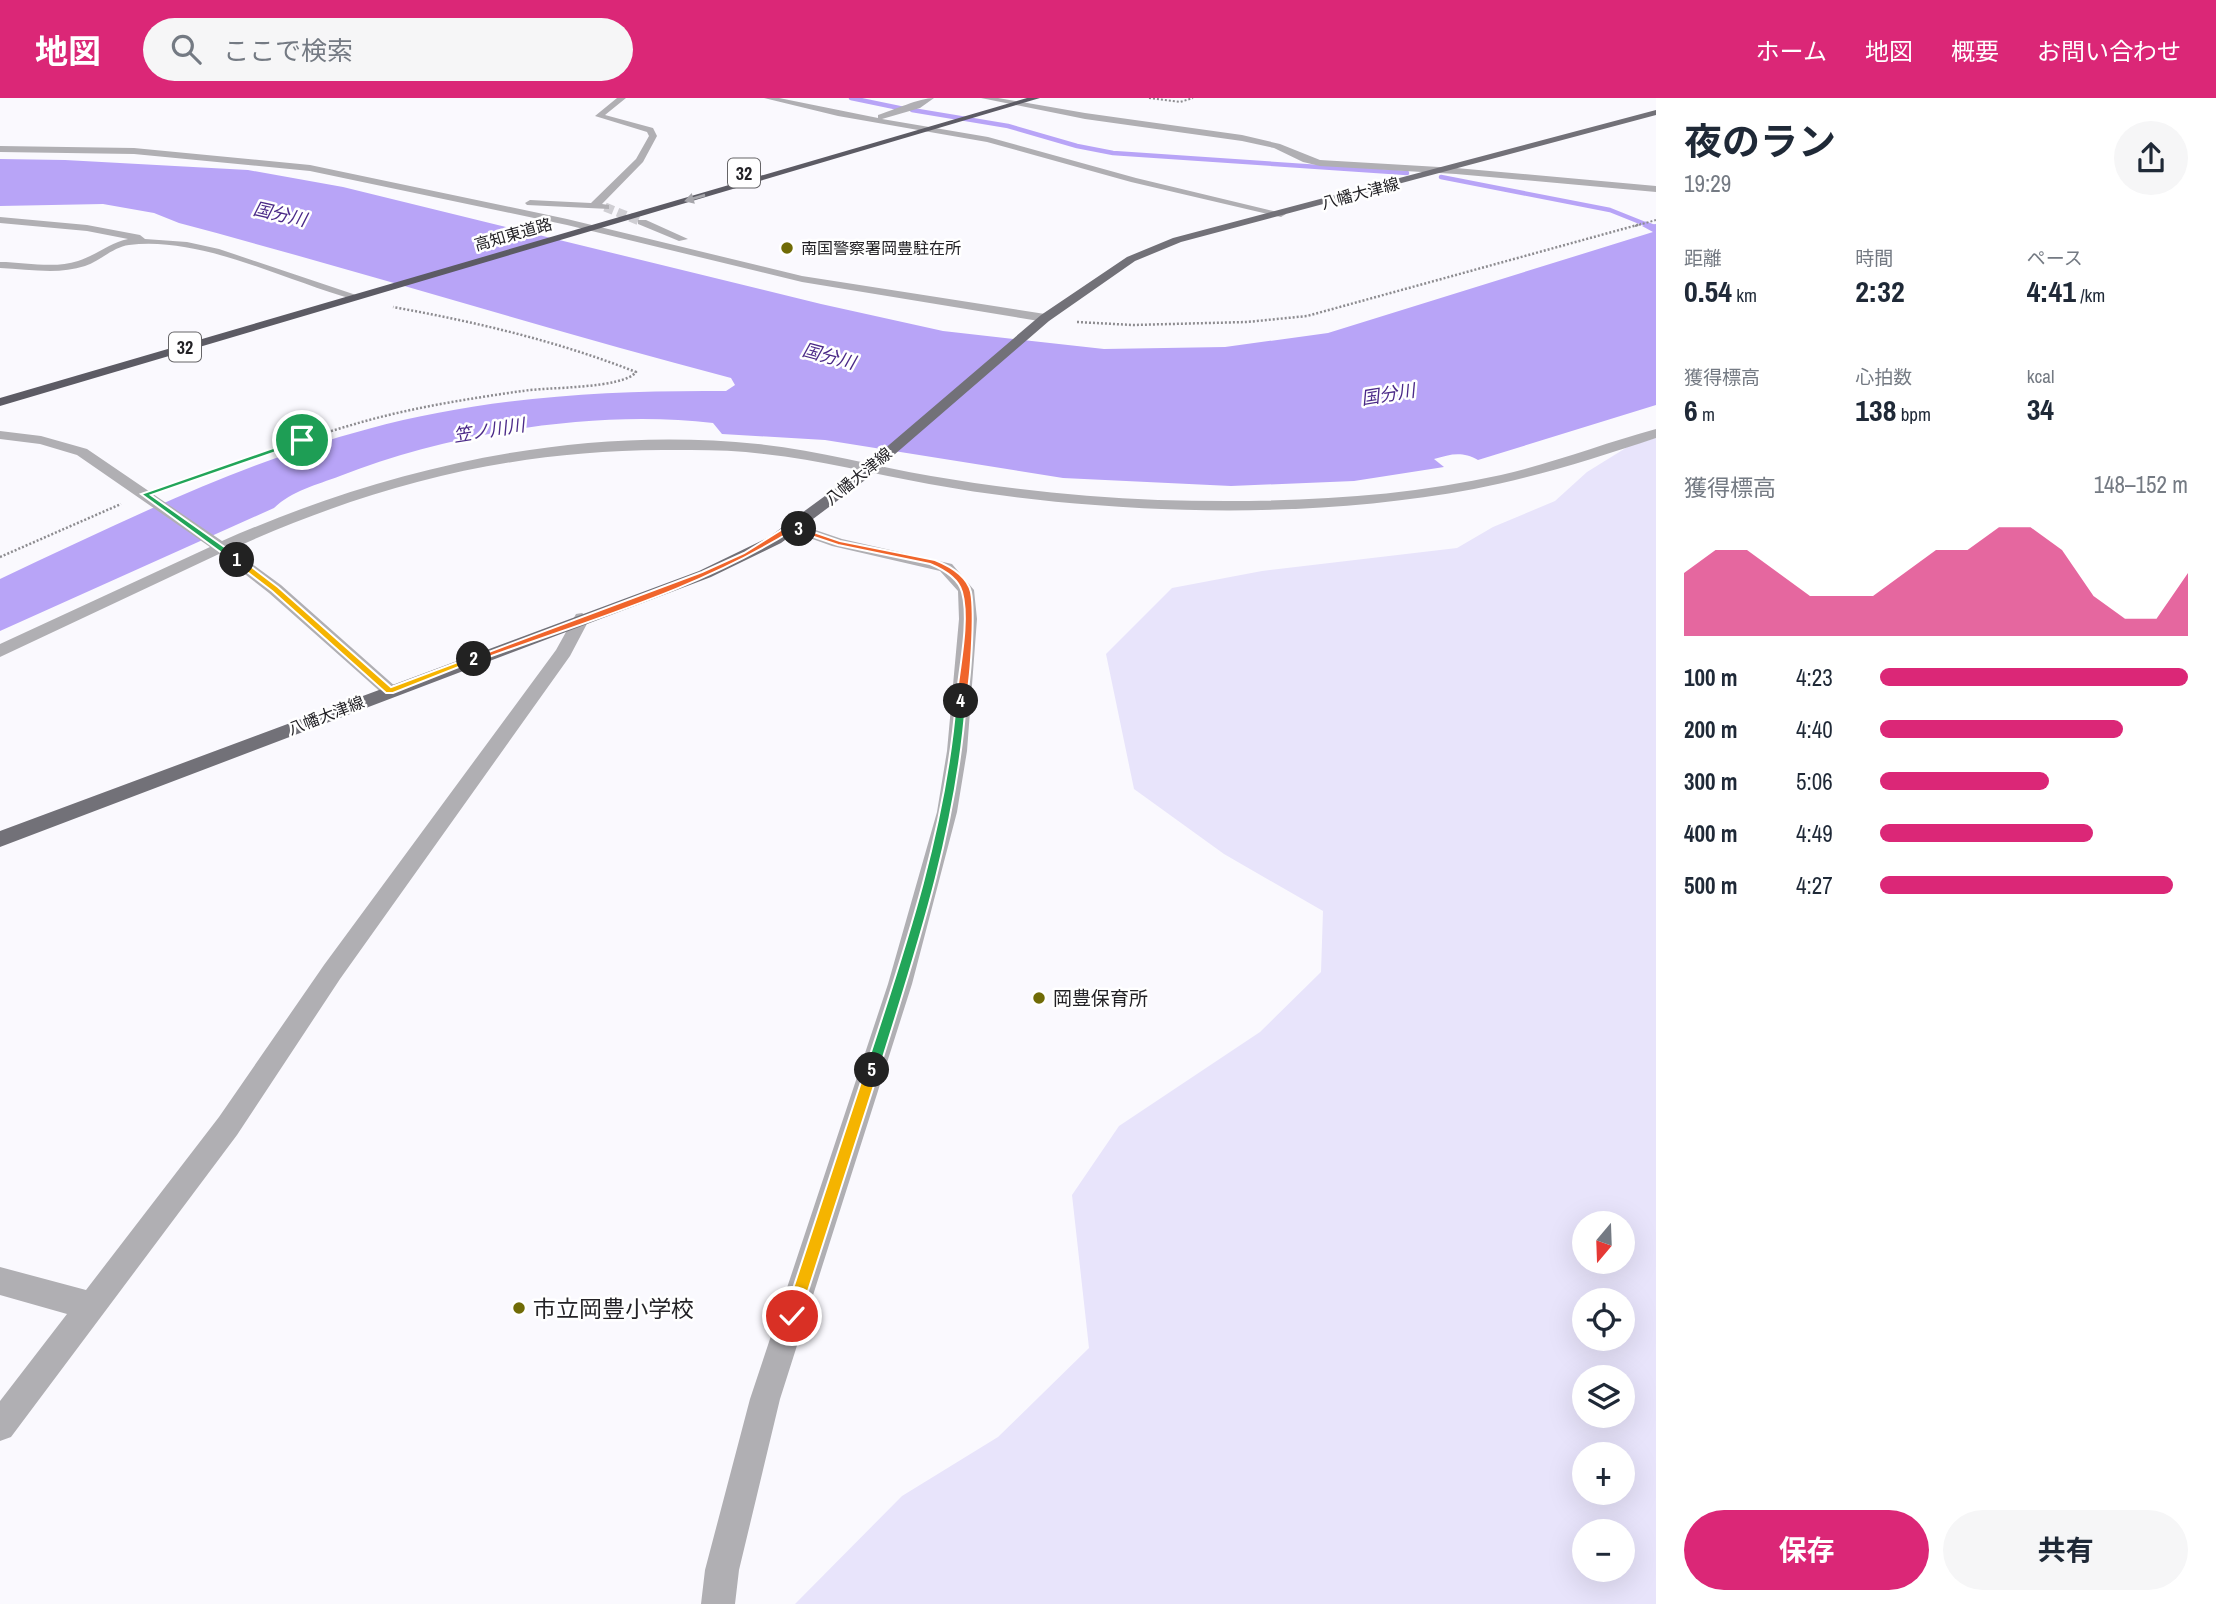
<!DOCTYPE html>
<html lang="ja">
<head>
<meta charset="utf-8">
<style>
	:root { --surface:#fff; --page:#f6f6f7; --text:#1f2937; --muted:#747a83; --accent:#db2777 }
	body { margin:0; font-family:"Archivo Narrow","Noto Sans JP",sans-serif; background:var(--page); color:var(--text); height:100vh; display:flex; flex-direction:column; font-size:26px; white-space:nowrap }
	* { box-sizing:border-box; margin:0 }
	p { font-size:23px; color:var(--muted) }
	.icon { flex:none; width:38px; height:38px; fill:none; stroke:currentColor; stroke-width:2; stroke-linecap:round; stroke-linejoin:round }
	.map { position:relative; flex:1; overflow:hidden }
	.sheet { display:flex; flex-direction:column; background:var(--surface); width:560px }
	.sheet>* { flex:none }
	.needle { width:46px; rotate:199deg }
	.buttons { position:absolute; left:1572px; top:1113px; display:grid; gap:14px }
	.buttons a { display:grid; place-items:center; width:63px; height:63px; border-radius:50%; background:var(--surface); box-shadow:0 7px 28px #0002; font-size:35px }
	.pin { position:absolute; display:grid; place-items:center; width:60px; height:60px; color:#fff; margin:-30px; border:4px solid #fff; border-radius:50%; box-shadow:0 2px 7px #0007 }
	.km { position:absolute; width:35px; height:35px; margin:-18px; border-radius:50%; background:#222; color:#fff; font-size:19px; line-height:35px; text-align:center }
	.round { display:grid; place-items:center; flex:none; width:74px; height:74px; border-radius:37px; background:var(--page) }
	.head { display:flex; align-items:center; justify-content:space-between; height:119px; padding:0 28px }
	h1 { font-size:38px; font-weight:700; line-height:52px }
	.figures { display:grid; grid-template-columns:repeat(3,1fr); gap:10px; height:119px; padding:7px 28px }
	.figures div { display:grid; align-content:center }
	.figures b { font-size:30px; font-weight:700 }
	.figures small { font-size:19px; font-weight:400 }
	.figures p { font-size:19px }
	.chart { height:196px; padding:14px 28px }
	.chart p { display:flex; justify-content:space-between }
	.chart svg { width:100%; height:126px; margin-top:7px; fill:var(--accent); opacity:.7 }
	.button { display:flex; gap:14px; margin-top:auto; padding:14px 28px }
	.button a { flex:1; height:80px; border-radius:42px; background:var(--accent); color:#fff; font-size:28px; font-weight:700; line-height:80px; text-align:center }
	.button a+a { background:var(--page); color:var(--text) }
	ul { padding:0 28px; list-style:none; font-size:23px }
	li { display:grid; grid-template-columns:112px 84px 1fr; align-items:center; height:52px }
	li i { height:18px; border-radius:9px; background:var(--accent) }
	header { display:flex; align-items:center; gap:42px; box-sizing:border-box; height:98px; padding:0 35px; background:var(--accent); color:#fff }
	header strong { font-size:33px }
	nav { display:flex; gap:38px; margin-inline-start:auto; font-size:24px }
	.search { width:490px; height:63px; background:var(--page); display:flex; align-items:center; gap:18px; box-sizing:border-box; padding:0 24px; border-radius:38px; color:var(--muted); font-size:26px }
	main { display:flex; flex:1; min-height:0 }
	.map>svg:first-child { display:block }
	.green { fill:#e8e4fb; fill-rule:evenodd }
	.water { fill:#b8a4f7 }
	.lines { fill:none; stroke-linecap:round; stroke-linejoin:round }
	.stream-far1 { stroke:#b8a4f7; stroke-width:4.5 }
	.stream { stroke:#b8a4f7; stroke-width:5 }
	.minor-tunnel { stroke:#cfced3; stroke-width:9; stroke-dasharray:9 4.5; stroke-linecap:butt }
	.path-far1 { stroke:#8d8c90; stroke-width:2; stroke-dasharray:2 2; stroke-linecap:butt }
	.path { stroke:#8d8c90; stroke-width:2.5; stroke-dasharray:2 2; stroke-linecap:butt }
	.minor { fill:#b0afb3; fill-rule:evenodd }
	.major { fill:#727178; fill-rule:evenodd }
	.highway { fill:#5c5b64; fill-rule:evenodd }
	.oneway { fill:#a5a5aa }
	.split-1 { fill:#22a559; stroke:#fff; stroke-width:2 }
	.split-2 { fill:#f5b400; stroke:#fff; stroke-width:2 }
	.split-3 { fill:#f0652b; stroke:#fff; stroke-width:2 }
	.split-4 { fill:#f0652b; stroke:#fff; stroke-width:2 }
	.split-5 { fill:#22a559; stroke:#fff; stroke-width:2 }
	.split-6 { fill:#f5b400; stroke:#fff; stroke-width:2 }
	.poi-dot { fill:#706b06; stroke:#fff; stroke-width:2.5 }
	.labels { text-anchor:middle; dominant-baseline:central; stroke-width:5; stroke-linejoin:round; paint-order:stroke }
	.far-street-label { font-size:16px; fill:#232226; stroke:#fff }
	.far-poi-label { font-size:16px; fill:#232226; stroke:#fff; text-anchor:start }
	.shield { fill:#fff; stroke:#656467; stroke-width:2 }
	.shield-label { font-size:18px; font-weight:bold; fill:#232226 }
	.far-water-label { font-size:18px; font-style:italic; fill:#4b2a88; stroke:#fff }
	.poi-label { font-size:19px; fill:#232226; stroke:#fff; text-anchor:start }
	.near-poi-label { font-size:23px; fill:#232226; stroke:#fff; text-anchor:start }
</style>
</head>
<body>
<header>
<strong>地図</strong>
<div class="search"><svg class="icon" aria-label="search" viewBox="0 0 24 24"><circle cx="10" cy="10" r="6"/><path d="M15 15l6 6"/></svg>ここで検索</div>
<nav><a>ホーム</a><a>地図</a><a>概要</a><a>お問い合わせ</a></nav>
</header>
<main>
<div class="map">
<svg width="1656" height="1506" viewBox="0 0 1656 1506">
	<rect width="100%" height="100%" fill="#faf9fe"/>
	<!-- green -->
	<path class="green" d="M1656,340V1506H795L902,1398L998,1339L1089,1250L1072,1097L1119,1028L1260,934L1321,874L1323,813L1224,756L1134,691L1106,556L1172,490L1262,473L1457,450L1493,429L1555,403L1587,374L1629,348ZM1584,1125H1622V1164H1584ZM1584,1202H1622V1241H1584ZM1584,1279H1622V1318H1584ZM1584,1356H1622V1395H1584ZM1584,1433H1622V1472H1584Z"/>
	<!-- water -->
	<path class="water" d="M0,61L65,62L248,72L343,89L821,206L943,233L1104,251L1225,249L1328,235L1653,134L1642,128L1656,126V307L1478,362C1462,353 1451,356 1434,361L1444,369L1354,383L1231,388L1063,380L825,342L722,336L713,325C596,311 449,335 340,378C316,387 292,393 274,410L0,533V481C119,425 240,365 368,331C485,299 606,292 726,293L735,287L731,280C546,231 363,174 179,125L154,115L103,106L0,108Z"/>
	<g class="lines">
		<!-- stream-far1 -->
		<path class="stream-far1" d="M851,0L904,11
			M912,12L1008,28L1077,48L1113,55L1407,75
			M1441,79L1610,112L1650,128"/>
		<!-- stream -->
		<path class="stream" d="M1646,126L1656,130"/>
		<!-- minor-tunnel -->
		<path class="minor-tunnel" d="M605,109L642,124"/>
		<!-- path-far1 -->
		<path class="path-far1" d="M1149,0L1180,4L1193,0
			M1635,128L1656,122"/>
		<!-- path -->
		<path class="path" d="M1077,224L1133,227L1247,224L1307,218L1641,126
			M168,388C230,367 292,344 355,326C409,310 467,301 522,293C546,289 623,291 636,274C557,243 476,224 393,209
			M0,459L121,406"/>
		<!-- minor -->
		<path class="minor" d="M617,0H626L605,17L653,30L657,38L643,64L602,106L609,107V111L527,107L525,105L530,102L591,105L636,61L649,38L647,34L595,18Z
			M764,0H779L878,20V17C894,12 919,0 934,0L920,10L882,21L988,39L1136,80L1286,116L1281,119L1131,84L987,44L838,18Z
			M981,0H998L1085,15L1242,37L1280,46L1320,62L1456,70L1656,88V94L1456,76L1320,68L1303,64L1274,50L1242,43L1085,21Z
			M0,48L134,50L310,67L567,121L802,178L1045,216L1051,220L1045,224L802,184L567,127L310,73L134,56L0,54Z
			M0,119L87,127L140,137L145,141L187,144L219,151L362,199L352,201C284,182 200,138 129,147C113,149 100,163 85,168C58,177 28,171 0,170V164C25,164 54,171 78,163C96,157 110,145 128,141L87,133L0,125Z
			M638,122H646L688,141L679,143L638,126Z
			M1656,331V340C1596,360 1536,379 1474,391C1350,414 1221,417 1095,407C1040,403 984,396 929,386C874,376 820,362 764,356C730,351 696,352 662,352C506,353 374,387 232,451L281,487L396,589L399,593L396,597H384L269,495L219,456L0,559V546L210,449L77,357L40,346L0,341V333L41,338L87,351L222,443C390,369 574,327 758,346C817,352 874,368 931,378C1006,391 1082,399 1158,402C1272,405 1389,402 1501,377C1554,365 1604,345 1656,331Z
			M792,424L842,441L952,466L974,492L977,521L967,653L957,714L912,886L780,1301L739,1472L735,1506H701L705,1472L750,1301L888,886L937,714L947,653L959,521L958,493L940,473L832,448L787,432L784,429L787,426Z
			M582,515L590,520L570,558L340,881L237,1037L11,1339L0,1343V1303L67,1216L0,1197V1169L86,1192L219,1019L324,867L556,552L576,516Z"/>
		<!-- major -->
		<path class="major" d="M1656,12V17L1181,144L1135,163L1049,223L865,382L781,445L711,479L0,749V733L699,473L769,439L855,376L1041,217L1127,159L1173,140Z"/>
		<!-- highway -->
		<path class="highway" d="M1027,0H1040L0,308V300Z"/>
	</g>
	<!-- one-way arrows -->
	<defs><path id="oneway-solid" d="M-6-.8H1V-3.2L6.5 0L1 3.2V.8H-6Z" transform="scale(1.75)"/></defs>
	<use class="oneway" href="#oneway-solid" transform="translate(695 100) rotate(164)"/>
	<!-- split-1 -->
	<path class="split-1" d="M302,340L305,344L151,397L240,460V464H234L141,396Z"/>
	<!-- split-2 -->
	<path class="split-2" d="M234,460H240L278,489L391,589L471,559L479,561L393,595H386L272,493L234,464Z"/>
	<!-- split-3 -->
	<path class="split-3" d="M789,427L803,431L799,434L793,432C698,492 583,524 478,563L470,561L702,474L744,455Z"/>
	<!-- split-4 -->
	<path class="split-4" d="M799,429L840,443L935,462C950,468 967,478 971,494C975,515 971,586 965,605L956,603C959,572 970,522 962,494C958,479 942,471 930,466L838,447L796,433Z"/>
	<!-- split-5 -->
	<path class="split-5" d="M961,599L966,603C957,729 917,851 879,972L872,978L865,972C905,851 946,729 956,603Z"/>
	<!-- split-6 -->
	<path class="split-6" d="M872,965L879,972L800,1218L798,1223L792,1226L786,1223L784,1218L865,972Z"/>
	<!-- markers -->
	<g class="poi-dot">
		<circle cx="787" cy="150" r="7"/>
		<circle cx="1039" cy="900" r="7"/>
		<circle cx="519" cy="1210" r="7"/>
	</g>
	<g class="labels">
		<!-- far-street labels -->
		<g class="far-street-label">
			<text transform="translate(1360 95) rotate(-15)">八幡大津線</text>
			<text transform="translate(513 136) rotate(-16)">高知東道路</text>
			<text transform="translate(858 378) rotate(-39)">八幡大津線</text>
			<text transform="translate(326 617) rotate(-21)">八幡大津線</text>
		</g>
		<!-- far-poi labels -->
		<g class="far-poi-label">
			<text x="801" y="150">南国警察署岡豊駐在所</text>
		</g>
		<!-- shield labels -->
		<g class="shield">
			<rect x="728" y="60.5" width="32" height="29" rx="5"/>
			<rect x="169" y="234.5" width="32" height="29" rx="5"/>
		</g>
		<g class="shield-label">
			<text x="744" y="75">32</text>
			<text x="185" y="249">32</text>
		</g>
		<!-- far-water labels -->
		<g class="far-water-label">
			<text transform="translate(280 116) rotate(13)">国分川</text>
			<text transform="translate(829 258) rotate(15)">国分川</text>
			<text transform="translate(1388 296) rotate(-9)">国分川</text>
			<text transform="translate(489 332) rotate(-9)">笠ノ川川</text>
		</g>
		<!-- poi labels -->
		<g class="poi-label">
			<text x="1053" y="900">岡豊保育所</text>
		</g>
		<!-- near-poi labels -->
		<g class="near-poi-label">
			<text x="533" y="1210">市立岡豊小学校</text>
		</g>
	</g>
</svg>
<div class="buttons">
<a><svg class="needle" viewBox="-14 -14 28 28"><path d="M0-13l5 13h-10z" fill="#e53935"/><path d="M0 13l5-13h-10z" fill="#747a83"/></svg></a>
<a><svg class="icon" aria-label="locate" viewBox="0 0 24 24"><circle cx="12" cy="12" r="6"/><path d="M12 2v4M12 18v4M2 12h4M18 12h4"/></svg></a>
<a><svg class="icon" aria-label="layers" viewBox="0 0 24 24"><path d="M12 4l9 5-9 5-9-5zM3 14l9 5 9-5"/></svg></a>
<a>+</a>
<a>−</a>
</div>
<div class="pin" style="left:302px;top:342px;background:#1e9e55"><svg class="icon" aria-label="arrive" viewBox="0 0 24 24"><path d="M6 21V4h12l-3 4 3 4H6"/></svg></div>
<div class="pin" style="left:792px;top:1218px;background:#d93025"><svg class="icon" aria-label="check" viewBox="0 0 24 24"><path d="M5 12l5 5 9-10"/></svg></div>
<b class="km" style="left:237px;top:462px">1</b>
<b class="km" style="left:474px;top:561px">2</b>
<b class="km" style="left:799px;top:431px">3</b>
<b class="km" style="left:961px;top:603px">4</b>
<b class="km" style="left:872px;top:972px">5</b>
</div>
<section class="sheet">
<div class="head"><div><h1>夜のラン</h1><p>19:29</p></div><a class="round"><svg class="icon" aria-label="share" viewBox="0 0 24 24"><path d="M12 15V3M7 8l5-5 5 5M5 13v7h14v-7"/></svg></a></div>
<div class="figures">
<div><p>距離</p><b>0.54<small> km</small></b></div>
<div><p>時間</p><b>2:32</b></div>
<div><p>ペース</p><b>4:41<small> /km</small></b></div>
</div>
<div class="figures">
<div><p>獲得標高</p><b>6<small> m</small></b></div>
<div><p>心拍数</p><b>138<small> bpm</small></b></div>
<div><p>kcal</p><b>34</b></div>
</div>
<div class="chart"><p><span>獲得標高</span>148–152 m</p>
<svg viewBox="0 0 160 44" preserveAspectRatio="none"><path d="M0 44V22L10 14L20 14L30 22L40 30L50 30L60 30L70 22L80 14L90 14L100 6L110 6L120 14L130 30L140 38L150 38L160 22V44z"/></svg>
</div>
<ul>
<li><b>100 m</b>4:23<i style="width:100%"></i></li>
<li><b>200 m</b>4:40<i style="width:79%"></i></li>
<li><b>300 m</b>5:06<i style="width:55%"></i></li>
<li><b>400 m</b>4:49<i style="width:69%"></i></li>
<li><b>500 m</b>4:27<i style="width:95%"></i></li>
</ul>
<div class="button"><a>保存</a><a>共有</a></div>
</section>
</main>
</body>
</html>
